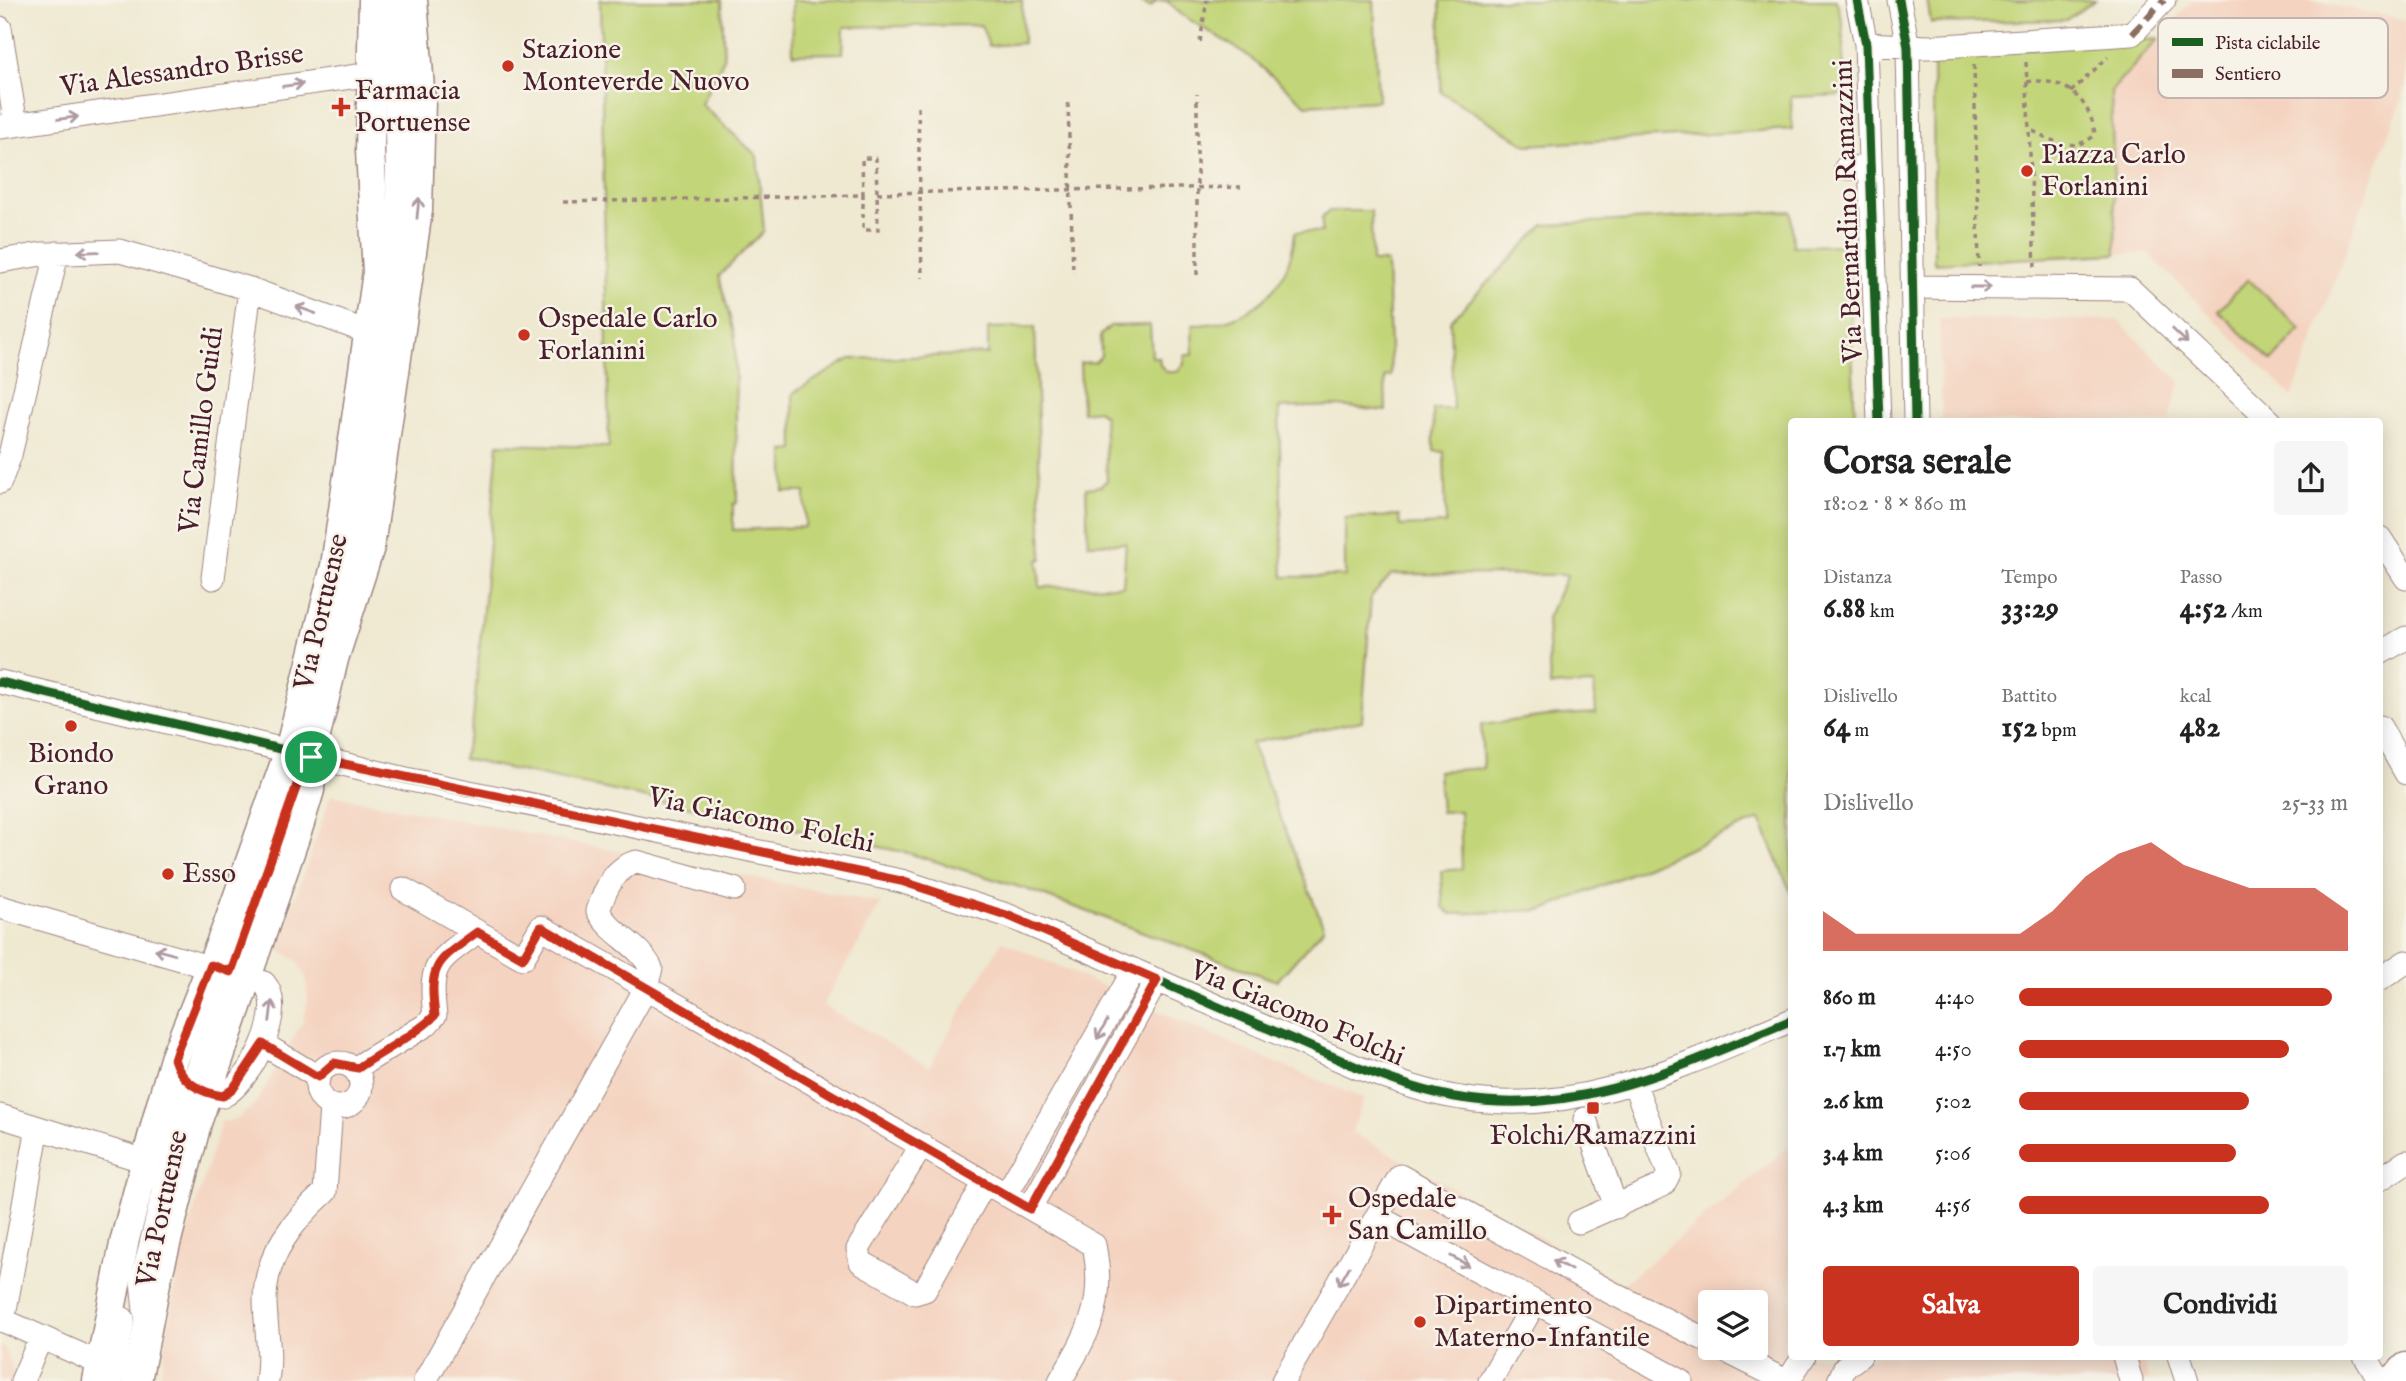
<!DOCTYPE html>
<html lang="it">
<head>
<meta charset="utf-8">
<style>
	:root { --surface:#fff; --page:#f6f6f6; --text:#222; --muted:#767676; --accent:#c8321e }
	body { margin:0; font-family:"IM FELL English",serif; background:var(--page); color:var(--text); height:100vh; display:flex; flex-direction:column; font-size:26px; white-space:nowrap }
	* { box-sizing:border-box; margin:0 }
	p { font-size:23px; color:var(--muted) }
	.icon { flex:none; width:38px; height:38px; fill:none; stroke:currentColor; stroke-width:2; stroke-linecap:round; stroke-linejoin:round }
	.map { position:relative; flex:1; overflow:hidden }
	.drawer { position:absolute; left:1788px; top:418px; width:595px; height:942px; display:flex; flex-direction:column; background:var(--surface); border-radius:7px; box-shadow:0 4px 18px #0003 }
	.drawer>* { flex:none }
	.buttons { position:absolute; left:1698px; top:1290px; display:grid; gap:14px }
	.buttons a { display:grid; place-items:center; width:70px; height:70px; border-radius:7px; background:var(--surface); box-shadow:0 4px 18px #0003; font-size:35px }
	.pin { position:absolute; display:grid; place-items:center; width:60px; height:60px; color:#fff; margin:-30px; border:4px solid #fff; border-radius:50%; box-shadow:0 2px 7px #0007 }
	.round { display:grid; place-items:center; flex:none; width:74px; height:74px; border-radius:7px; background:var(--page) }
	.overview { display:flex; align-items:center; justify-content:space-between; height:119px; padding:0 35px }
	h1 { font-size:38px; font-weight:700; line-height:52px }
	.metrics { display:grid; grid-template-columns:repeat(3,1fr); gap:10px; height:119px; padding:7px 35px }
	.metrics div { display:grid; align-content:center }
	.metrics b { font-size:30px; font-weight:700 }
	.metrics small { font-size:19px; font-weight:400 }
	.metrics p { font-size:19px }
	.chart { height:196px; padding:14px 35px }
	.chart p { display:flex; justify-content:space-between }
	.chart svg { width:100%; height:126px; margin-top:7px; fill:var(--accent); opacity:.7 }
	.action { display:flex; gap:14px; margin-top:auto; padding:14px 35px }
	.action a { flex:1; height:80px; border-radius:7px; background:var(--accent); color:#fff; font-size:28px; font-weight:700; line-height:80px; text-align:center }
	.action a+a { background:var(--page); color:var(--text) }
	ul { padding:0 35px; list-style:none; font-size:23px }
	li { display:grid; grid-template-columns:112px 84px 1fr; align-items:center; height:52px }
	li i { height:18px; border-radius:9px; background:var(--accent) }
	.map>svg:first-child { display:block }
	.built { fill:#f4d3c0; fill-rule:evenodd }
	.green { fill:#c2d578; stroke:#867a52; stroke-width:2 }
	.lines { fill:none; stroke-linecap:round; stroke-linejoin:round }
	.minor-casing { stroke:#9c847e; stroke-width:25 }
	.major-casing { stroke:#9c847e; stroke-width:31 }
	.path { stroke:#9c847e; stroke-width:3.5; stroke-dasharray:5 5; stroke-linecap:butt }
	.minor { stroke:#fff; stroke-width:23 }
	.major { stroke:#fff; stroke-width:28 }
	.quiet { stroke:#8d6e63; stroke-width:7; stroke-dasharray:14 7; stroke-linecap:butt }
	.cycleway-casing { stroke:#f7f3e8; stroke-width:13 }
	.cycleway { stroke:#1b5e20; stroke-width:9 }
	.oneway { stroke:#ae9aa0 }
	.route-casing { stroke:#fff; stroke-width:14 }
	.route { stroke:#c8321e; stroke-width:9 }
	.poi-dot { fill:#c8321e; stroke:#f7f3e8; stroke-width:2.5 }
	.labels { text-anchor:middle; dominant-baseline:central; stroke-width:5; stroke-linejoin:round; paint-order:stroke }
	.poi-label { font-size:28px; fill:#4a1f2b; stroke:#f7f3e8; text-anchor:start }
	.street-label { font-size:28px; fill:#4a1f2b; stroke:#f7f3e8 }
	.key { fill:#f7f3e8; stroke:#c3b3af; stroke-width:2 }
	.key-label { font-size:19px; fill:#4a1f2b }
</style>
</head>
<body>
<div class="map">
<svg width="2406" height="1381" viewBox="0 0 2406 1381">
	<rect width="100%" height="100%" fill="#f7f3e8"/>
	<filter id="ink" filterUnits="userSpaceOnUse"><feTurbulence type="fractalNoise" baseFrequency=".0143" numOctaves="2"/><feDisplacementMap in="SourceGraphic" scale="14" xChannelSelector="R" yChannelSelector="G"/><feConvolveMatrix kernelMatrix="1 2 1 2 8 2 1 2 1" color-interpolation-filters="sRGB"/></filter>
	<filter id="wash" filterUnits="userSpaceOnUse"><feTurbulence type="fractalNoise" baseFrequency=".00686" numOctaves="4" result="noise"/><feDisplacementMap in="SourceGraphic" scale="28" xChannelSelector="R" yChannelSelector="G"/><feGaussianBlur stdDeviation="1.57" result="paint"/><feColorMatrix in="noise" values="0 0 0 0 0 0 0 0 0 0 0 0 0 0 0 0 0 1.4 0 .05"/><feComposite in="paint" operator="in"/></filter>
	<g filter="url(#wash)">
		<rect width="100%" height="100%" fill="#efe9d1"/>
		<!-- built -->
		<path class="built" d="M2193,0H2309L2406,20V88L2292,397L2148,253L2116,254L2111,91Z
			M1939,319L2118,320L2180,382L2168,422H1942Z
			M331,795L881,903L823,1005L929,1067L1002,941L1255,1054L1364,1099L1352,1132L1623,1284L1792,1144V1356H2142L2149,1381H160L179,1260L221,1122L237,1119L256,1103L303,1021L308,1001L306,978L297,960L277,950ZM1710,1302H1755V1348H1710Z
			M0,1346L5,1348L14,1375L12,1381H0Z"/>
		<!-- green -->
		<path class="green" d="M600,0H722L724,58L701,104L757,156L764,231L719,276L735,337L737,503L733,504V530L805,527V492H784V451L794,450L793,393L850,359L988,354V328L1035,327L1042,559L1038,560L1040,587L1123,586L1126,543L1088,544L1086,488L1101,486L1107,480L1104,416L1098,410L1082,412L1080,363L1095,362L1101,356L1100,336L1110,326L1150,325L1152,357H1159L1160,365L1167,372H1176L1184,364L1185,355H1193L1192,325C1249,325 1290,290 1295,232H1322V218L1329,211H1371L1372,262H1387L1391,376L1385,377L1386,411L1337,406L1279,408L1283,577L1345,576V518L1399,516L1400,526L1446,524L1444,452L1434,451L1433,409H1453L1450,321L1544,225L1791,211L1793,246L1848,245L1855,422H1792V895L1760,819L1544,910L1451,914L1443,907L1441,871L1462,869L1460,811L1441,812L1438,771L1483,768L1481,725L1547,716L1596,713L1594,684L1550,686L1547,618L1567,575L1392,574L1371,597L1362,721L1251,743L1324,928L1277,981L1026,889L908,853L463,759L473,720L498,444L609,447Z
			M792,0H1022L1023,43L989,46L981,25L844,27L843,53L793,54Z
			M1136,0H1374L1378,101L1306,105L1246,54L1182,15L1167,1L1157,0L1150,7Z
			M1440,0H1836L1843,23L1844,95L1791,97L1792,129L1527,145L1441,92Z
			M1927,0H2095L2066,20L1931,23Z
			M2158,39L2111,91L2116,254L1934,263L1933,56Z
			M2248,279L2301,329L2272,361L2218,311Z"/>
	</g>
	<g filter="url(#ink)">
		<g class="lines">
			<defs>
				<path id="minor" d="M1857,0L1866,44L1879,422
					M1899,0L1908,47L1915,422
					M0,28L16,125
					M1866,44L1928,47L2132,34L2164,0
					M0,127L372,74
					M1846,168H1870
					M0,261L42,254L120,251L250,289L370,333
					M1913,287L2130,289L2271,422
					M0,482L10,455L57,253
					M2380,538L2406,578
					M213,578L250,289
					M346,580L367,462L395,259L398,206L394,0
					M2380,653L2406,638
					M0,682L406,779L901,881L1009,916L1359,1068C1392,1080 1426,1093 1461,1098C1579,1118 1686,1064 1792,1020
					M2380,727L2406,773
					M403,889L523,958L541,927L1094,1245C1106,1304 1089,1332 1060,1381
					M0,907L264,983C288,1009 250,1082 223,1096L193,1086
					M2380,979L2406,962
					M263,1044L318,1077
					M317 1085a22 22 0 1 1 44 0a22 22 0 1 1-44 0Z
					M354,1069L426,1025L435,1015C428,963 438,961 477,932
					M0,1116L145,1161L146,1178
					M1585,1119L1616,1207
					M922,1145L858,1249L861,1262L915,1293L925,1290L985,1182
					M2380,1179L2406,1162
					M1006,1195L1134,970
					M1030,1208L1157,980
					M1378,1217L1681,1381
					M1579,1222L1663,1185L1669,1174L1634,1083
					M145,1311L142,1281L182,1118L220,1002L305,769
					M0,1319L115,1370
					M3,1321L36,1138
					M1720,1348L1786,1381
					M2124,1356L2131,1381
					M2179,1356L2187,1381
					M2365,1356L2380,1381
					M22,1381L41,1337
					M112,1381L123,1319
					M267,1381C272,1353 265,1327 265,1299C265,1255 294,1220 325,1192L331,1107
					M425,1381L646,988L651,968C638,943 611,935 598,911C605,890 614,867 637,862L734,889
					M1283,1381L1400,1176L1610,1292L1710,1342
					M1490,1381L1535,1302
					M1788,1381L1804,1356
					M1839,1381L1845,1367L1860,1356"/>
				<path id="major" d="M97,1381L125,1239L159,1111L174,1059L228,924L289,751L335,566L377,272L370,151L373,0
					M137,1381L156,1283L197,1123L300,823L310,790L311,757L334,659L370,547L418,210L421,101L413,0
					M2392,1381L2406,1367"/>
			</defs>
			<!-- minor casing -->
			<use href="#minor" class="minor-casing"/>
			<!-- major casing -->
			<use href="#major" class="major-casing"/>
			<!-- path -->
			<path class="path" d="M1200,42L1207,0
				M2026,62L2035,268
				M1974,65L1979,267
				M2027,82C2063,76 2091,99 2095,135C2073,154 2053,141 2029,129
				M2071,92L2108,57
				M1068,103L1073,273
				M918,107L922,278
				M877,193L1241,187
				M563,202L863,195L862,158H876L878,230H863V195
				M1197,275V94"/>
			<!-- minor -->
			<use href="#minor" class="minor"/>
			<!-- major -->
			<use href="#major" class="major"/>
			<!-- quiet -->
			<path class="quiet" d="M2132,34L2164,0"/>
			<defs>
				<path id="cycleway" d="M1857,0L1866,44L1879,422
					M1899,0L1908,47L1915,422
					M0,682L406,779L901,881L1009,916L1359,1068C1392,1080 1426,1093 1461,1098C1579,1118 1686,1064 1792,1020"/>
			</defs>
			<!-- cycleway casing -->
			<use href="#cycleway" class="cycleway-casing"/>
			<!-- cycleway -->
			<use href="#cycleway" class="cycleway"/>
		</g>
		<!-- one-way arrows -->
		<defs><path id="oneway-shaft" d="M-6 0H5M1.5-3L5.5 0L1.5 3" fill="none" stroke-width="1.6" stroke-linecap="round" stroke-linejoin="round" transform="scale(1.75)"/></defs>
		<g class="oneway">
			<use href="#oneway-shaft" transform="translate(293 85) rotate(-8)"/>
			<use href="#oneway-shaft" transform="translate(68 118) rotate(-8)"/>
			<use href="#oneway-shaft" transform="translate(418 208) rotate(-84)"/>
			<use href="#oneway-shaft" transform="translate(88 252) rotate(178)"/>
			<use href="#oneway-shaft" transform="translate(1981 287)"/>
			<use href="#oneway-shaft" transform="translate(306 310) rotate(-160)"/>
			<use href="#oneway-shaft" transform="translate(2180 336) rotate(43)"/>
			<use href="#oneway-shaft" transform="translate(165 952) rotate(-165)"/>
			<use href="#oneway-shaft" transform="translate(271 1011) rotate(-83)"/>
			<use href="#oneway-shaft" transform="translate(1102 1030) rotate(119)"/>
			<use href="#oneway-shaft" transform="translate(1460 1261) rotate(28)"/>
			<use href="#oneway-shaft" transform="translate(1562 1265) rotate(-151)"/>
			<use href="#oneway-shaft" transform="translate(1344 1276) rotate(120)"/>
		</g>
	</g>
	<g class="lines" filter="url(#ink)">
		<defs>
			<path id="route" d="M311,757L901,881L1009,916L1157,980L1030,1209L541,927L523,958L477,932C438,961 428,963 435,1015C420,1032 379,1053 358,1068L334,1063L318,1077L263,1044L233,1089L223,1096C201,1093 181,1082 174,1059L211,965L231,972L297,785Z"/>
		</defs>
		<!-- route casing -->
		<use href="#route" class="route-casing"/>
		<!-- route -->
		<use href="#route" class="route"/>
	</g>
	<!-- markers -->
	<g class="poi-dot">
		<circle cx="508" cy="66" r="7"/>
		<path d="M337.5 96.5h7v7h7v7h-7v7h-7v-7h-7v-7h7z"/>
		<circle cx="2027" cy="171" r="7"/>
		<circle cx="524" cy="335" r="7"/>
		<circle cx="71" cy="726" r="7"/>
		<circle cx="168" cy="874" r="7"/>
		<rect x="1586" y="1101" width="14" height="14" rx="3.5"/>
		<path d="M1328.5 1204.5h7v7h7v7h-7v7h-7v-7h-7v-7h7z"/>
		<circle cx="1420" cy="1322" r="7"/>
	</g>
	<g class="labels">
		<!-- poi labels -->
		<g class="poi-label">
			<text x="522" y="50">Stazione<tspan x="522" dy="32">Monteverde Nuovo</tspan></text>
			<text x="355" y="91">Farmacia<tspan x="355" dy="32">Portuense</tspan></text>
			<text x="2041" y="155">Piazza Carlo<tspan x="2041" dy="32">Forlanini</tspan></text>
			<text x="538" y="319">Ospedale Carlo<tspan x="538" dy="32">Forlanini</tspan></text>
			<text x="71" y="754" text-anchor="middle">Biondo<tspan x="71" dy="32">Grano</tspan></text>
			<text x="182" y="874">Esso</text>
			<text x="1593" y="1136" text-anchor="middle">Folchi/Ramazzini</text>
			<text x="1348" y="1199">Ospedale<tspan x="1348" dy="32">San Camillo</tspan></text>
			<text x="1434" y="1306">Dipartimento<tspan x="1434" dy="32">Materno-Infantile</tspan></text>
		</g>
		<!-- street labels -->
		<g class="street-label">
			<text transform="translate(182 71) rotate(-8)">Via Alessandro Brisse</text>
			<text transform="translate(1849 211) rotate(-92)">Via Bernardino Ramazzini</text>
			<text transform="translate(202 430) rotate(-83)">Via Camillo Guidi</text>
			<text transform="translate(322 612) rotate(-77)">Via Portuense</text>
			<text transform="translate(761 821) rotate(12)">Via Giacomo Folchi</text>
			<text transform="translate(1297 1014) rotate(23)">Via Giacomo Folchi</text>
			<text transform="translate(163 1209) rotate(-78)">Via Portuense</text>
		</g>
	</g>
	<!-- legend -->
	<rect x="2158" y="18" width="230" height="80" rx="10" class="key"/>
	<rect x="2172" y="38" width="31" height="8" fill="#1b5e20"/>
	<rect x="2172" y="69" width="31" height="9" fill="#8d6e63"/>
	<g class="key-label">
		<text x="2215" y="49">Pista ciclabile</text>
		<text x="2215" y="80">Sentiero</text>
	</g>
</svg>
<div class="buttons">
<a><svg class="icon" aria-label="layers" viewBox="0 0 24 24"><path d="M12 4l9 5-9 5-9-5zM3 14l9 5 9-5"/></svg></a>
</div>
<div class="pin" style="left:311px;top:757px;background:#1e9e55"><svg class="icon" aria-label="arrive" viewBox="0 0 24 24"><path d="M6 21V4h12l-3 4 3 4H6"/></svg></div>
<section class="drawer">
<div class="overview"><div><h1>Corsa serale</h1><p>18:02 · 8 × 860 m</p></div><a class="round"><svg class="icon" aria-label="share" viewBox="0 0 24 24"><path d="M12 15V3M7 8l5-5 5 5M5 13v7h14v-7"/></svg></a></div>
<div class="metrics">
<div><p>Distanza</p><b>6.88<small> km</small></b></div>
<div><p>Tempo</p><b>33:29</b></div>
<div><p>Passo</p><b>4:52<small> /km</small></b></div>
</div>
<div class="metrics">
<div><p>Dislivello</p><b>64<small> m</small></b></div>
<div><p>Battito</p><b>152<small> bpm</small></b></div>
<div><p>kcal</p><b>482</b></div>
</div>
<div class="chart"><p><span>Dislivello</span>25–33 m</p>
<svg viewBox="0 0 160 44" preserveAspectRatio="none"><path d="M0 44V30L10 38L20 38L30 38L40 38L50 38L60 38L70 30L80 18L90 10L100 6L110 14L120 18L130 22L140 22L150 22L160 30V44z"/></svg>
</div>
<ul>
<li><b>860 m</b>4:40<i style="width:95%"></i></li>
<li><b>1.7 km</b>4:50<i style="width:82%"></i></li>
<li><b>2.6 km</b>5:02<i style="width:70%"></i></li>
<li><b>3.4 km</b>5:06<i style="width:66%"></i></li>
<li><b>4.3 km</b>4:56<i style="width:76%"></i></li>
</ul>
<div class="action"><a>Salva</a><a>Condividi</a></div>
</section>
</div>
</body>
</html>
